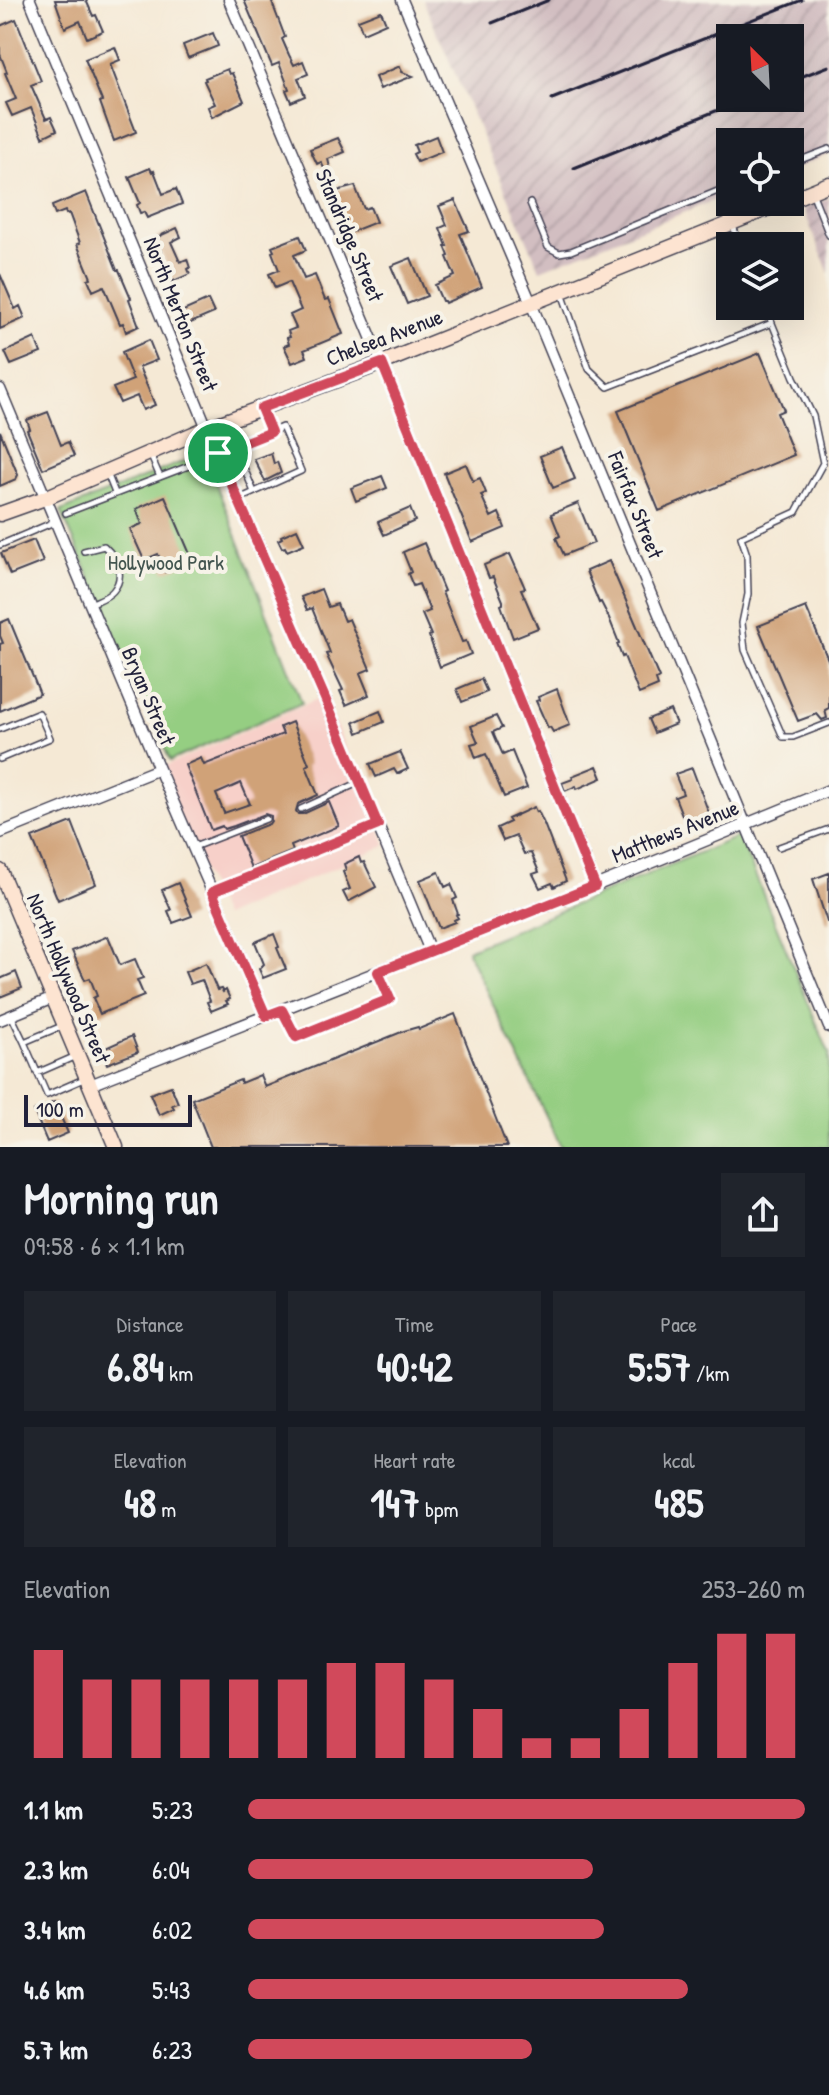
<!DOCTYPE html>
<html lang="en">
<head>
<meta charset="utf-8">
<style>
	:root { --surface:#171b24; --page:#20242c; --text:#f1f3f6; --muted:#9ea1a6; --accent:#d1495b }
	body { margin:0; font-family:"Patrick Hand",sans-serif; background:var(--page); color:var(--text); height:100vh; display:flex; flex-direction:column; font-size:30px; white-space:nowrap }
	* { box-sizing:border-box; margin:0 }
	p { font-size:26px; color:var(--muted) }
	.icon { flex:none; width:44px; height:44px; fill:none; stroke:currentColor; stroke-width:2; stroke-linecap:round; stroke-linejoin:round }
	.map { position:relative; height:1147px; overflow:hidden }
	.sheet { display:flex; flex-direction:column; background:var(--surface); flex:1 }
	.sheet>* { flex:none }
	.needle { width:52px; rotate:336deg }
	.controls { position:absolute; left:716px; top:24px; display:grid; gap:16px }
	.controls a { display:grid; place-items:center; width:88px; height:88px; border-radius:0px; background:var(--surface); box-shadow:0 8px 32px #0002; font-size:40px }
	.scale { position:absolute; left:24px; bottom:20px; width:168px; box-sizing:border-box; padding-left:8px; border:4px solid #22223b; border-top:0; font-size:22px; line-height:28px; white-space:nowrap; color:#22223b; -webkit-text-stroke:6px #f7f3e8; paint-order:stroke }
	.pin { position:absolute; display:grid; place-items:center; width:68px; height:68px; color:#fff; margin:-34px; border:4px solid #fff; border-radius:50%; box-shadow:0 2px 8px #0007 }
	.round { display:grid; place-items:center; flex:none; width:84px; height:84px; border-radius:0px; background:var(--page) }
	.overview { display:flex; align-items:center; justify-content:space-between; height:136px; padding:0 24px }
	h1 { font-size:44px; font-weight:700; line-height:60px }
	.metrics { display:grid; grid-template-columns:repeat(3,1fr); gap:12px; height:136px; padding:8px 24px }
	.metrics div { display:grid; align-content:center; border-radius:0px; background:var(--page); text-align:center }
	.metrics b { font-size:40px; font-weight:700 }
	.metrics small { font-size:22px; font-weight:400 }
	.metrics p { font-size:22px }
	.chart { height:224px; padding:16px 24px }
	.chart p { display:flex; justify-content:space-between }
	.chart svg { width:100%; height:144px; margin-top:8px; stroke:var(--accent); stroke-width:6 }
	ul { padding:0 24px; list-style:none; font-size:26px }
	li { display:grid; grid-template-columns:128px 96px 1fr; align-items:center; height:60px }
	li i { height:20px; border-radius:10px; background:var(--accent) }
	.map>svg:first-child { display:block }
	.built { fill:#f7d0c9 }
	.industrial { fill:url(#industrial-furrows); fill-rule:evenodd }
	.green { fill:#95ce82; stroke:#5c785e; stroke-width:2 }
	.building { fill:#d0a278; fill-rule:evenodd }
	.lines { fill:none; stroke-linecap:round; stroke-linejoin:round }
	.service-casing { stroke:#424052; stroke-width:8 }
	.minor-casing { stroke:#424052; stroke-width:13 }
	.secondary-casing { stroke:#424052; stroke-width:17 }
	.service { stroke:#fff; stroke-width:5 }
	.minor { stroke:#fff; stroke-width:10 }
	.secondary { stroke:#fde4d1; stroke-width:14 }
	.rail { stroke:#22223b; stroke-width:3 }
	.route-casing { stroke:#fff; stroke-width:16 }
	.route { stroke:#d1495b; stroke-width:10 }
	.labels { text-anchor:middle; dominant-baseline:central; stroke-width:8; stroke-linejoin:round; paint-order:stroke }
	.street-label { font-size:22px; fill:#22223b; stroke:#f7f3e8 }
	.park-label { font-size:22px; fill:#445650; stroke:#f7f3e8 }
</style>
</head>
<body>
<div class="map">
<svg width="829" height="1147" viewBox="0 0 829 1147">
	<defs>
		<pattern id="industrial-furrows" width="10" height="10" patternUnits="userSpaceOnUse" patternTransform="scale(2)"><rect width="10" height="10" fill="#d2bec1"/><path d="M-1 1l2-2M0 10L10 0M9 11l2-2" fill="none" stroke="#b4a3a7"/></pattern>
	</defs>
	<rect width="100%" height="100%" fill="#f7f3e8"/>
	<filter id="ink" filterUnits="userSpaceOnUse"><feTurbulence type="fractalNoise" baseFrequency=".0125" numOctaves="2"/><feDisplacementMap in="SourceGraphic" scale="16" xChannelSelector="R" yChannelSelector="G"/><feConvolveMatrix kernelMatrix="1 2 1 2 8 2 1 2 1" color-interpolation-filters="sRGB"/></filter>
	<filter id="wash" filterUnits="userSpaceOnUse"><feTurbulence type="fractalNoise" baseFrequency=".006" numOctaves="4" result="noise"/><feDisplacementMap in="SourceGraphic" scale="32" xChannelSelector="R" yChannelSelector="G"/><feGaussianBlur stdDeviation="1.8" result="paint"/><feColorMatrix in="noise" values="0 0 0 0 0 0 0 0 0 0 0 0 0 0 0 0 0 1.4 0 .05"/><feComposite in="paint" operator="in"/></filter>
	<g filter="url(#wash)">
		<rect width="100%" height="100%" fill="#f5e9d5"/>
		<!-- built -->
		<path class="built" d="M324,696L386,845L223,917L159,769Z"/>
		<!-- industrial -->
		<path class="industrial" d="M423,0H829V154L790,170V142H730V194L540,270ZM730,38H790V98H730Z
			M829,198V273L803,208Z"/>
		<!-- green -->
		<path class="green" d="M204,453L302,703L170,761L61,511Z
			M739,836L829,1053V1147H561L467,950Z"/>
		<g id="blocks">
			<!-- building -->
			<path class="building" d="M55,0H86L93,16L96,15L103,31L87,38L80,21L65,28Z
				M244,0H271L285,37L282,39L289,55L294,65L303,61L308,74L298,78L305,96L291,102L286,90L289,89L279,63L272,66Z
				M381,11L386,23L363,33L358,20Z
				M16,19L41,81L31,85L46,119L51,117L57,130L43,137L31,108L12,116L6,103L16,99L5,73L7,72L0,54V26Z
				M213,33L218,46L188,58L183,45Z
				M115,47L120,60L110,64L136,132L114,141L100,102L102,101L85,59Z
				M400,66L402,72L413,76L380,89L375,77Z
				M227,69L229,74L232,73L244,101L212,117L208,107L215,104L204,81L206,80L205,78Z
				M436,136L442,152L417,162L413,154L417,152L414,145Z
				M338,138L345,152L328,159L330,168L325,170L321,162L317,164L310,149Z
				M150,168L152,172L154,171L163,194L176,189L182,204L147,218L144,212L140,213L137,205L140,203L129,177Z
				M355,186L364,209L370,207L376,222L346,234L340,219L344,218L337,201V197L339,196L337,191Z
				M86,192L117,270H119L131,298L129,299L139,326L126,332L123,323L120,324L104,286L93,291L88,279L91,278L77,244L80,243L69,213L66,214L65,211L55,215L52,206Z
				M455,200L469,231L460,234L482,287L445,303L444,301H442L435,285L455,276L447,257L449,256L445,246H447L440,228L447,225L439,206Z
				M177,228L181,237L171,242L180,262L187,259L190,268L188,269L190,274L169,283L164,269L168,268L155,238Z
				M300,236L306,250L294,255L304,279L315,275L325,300L329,299L343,334L304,350L307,357L292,363L284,346L289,344L287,338L290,337L288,331L296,328L290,315L301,310L289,282L275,288L269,274L279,270L272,252L274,251L272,247Z
				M411,258L427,296L407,304L391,266Z
				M0,274L15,309L20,306L25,318L0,329Z
				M208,300L214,313L186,325L181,312Z
				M35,338L41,353L11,365L5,352Z
				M149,340L157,360L139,367L155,405L143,410L137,396L120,403L113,388L133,380L122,352Z
				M760,353L784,410L777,413L794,455L659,511L618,411Z
				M48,412L61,445L68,442L74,456L43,469L27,430L30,429L27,420Z
				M0,431L18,475L16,479L0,486Z
				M562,447L575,479L553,488L540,456Z
				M271,453L274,464L277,462L281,473L265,481L254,459Z
				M466,464L473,481L480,478L486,493L481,495L491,517L499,513L505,528L472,542L444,473Z
				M382,476L387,488L356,501L351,488Z
				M165,496L193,561L165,572L158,554L144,560L130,529L142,524L136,509Z
				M578,503L594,543L564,555L556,538L560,536L551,514Z
				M410,508L415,521L384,535L378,522Z
				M297,529L304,544L287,551L285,547L282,548L278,540L282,538L281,536Z
				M34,540L43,562L10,575L1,553Z
				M424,543L444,591L442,592L462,642L466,641L471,654L440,667L429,636L431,635L422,614L430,611L419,584L413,586L408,574L411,572L403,552Z
				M510,554L525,588L521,589L538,628L513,638L501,605L503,604V601L493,577L489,578L484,565Z
				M609,561L659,678L656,680L658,686L639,694L624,656L622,657L617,644L619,643L609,618L601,602L599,603L586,571Z
				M321,589L328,607L337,604L344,621L349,619L370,669L360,673L369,695L346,705L340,691L343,690L326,654L330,653L329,650L312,608L307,610L301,597Z
				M806,607L829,662V708L825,710L827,718L822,720L817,714L798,721L758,626Z
				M9,619L40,694L0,711V644L3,643L0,636V623Z
				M481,679L487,692L462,702L457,689Z
				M557,689L570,725L553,732L550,727L548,728L536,701L539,700L538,697Z
				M670,710L676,724L654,733L648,719Z
				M380,711L384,722L358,733L354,722Z
				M496,716L502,728L493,732L503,755L512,751L527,788L504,797L486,754L476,758L471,744L478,742L471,726Z
				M292,722L309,764L306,766L318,795L298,804L296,811L298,814H303L329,802L339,826L291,846L293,851L251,868L238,836L269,824L271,821V816L265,814L234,826L224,829L222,826L211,830L185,765L201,758L204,765L227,756L283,734L280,727ZM241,783L250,804L224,813L216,794Z
				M400,752L408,769L397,774L394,769L376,777L370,764Z
				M597,766L602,778L577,789L576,786L565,791L562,783L573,779L572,776Z
				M692,768L710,816L708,817L709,821L688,830L675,797L683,794L675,774Z
				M534,807L536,812L538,811L544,824L566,881L554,887L552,883L540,888L533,874L539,872L531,853L524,854L516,836L503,841L497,828L510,822L508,819Z
				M72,822L96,884L58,900L32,838Z
				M359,857L361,863L364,862L376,887L348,902L343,892L350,889L343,872L346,870L344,864Z
				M439,872L445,887L451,884L457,898L453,900L458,914L456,915L458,918L454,920L455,922L439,928L420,880Z
				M829,873V922H827L813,879Z
				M178,883L192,916L173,923L168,911L171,910L162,890Z
				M274,934L279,947L277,948L286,969L263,978L259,969L264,964L255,942Z
				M108,936L120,965L135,959L143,978L137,980L144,996L100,1014L93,998L97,996L90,978L85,980L72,951Z
				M206,963L217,990L221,989L223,992L226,990L230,999L226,1001L228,1004L211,1011L207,1002L210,1001L202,980L190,984L185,972Z
				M16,972L22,988L0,997V979Z
				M455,1014L507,1147H211L192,1099L240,1080L241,1083L260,1075L265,1087L404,1031L418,1027L419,1029Z
				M132,1036L138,1052L107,1064L101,1050Z
				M171,1086L178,1103L172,1105L174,1108L159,1115L150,1094Z
				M54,1102L68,1133L47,1142L34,1111Z"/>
		</g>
	</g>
	<g filter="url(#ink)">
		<use href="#blocks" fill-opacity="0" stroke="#424052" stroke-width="2"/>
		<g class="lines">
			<defs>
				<path id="service" d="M790,164L829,149
					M812,192L829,235
					M741,202L746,216
					M530,203L548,247L559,253L571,251L730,186
					M732,224L741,246
					M562,293L589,369L608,387L772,323
					M765,306L794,377L813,416L823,463L796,512L741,537L747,555L748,594L742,623L745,650L783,737H793L829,723
					M235,446L254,492
					M219,453L271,432
					M150,454L160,477
					M107,473L115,493
					M239,499L301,471L282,427L271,432L262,409
					M66,513L199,462
					M0,545L54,522
					M84,551L104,546C117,558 126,576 113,591C107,598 98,600 90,604
					M0,729L39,713L50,738L0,759
					M301,809L358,783
					M194,847L266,819
					M779,847L829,829
					M213,891L378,825
					M283,1011L296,1037L390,999L378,972
					M11,1015L24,1042
					M62,1026L24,1042L47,1095L86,1078
					M37,1073L76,1056"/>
				<path id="minor" d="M30,0L207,428L324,696L430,951
					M229,0L382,363L595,886
					M402,0L531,303L829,1027
					M0,389L159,769L266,1016
					M0,833L159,769
					M0,1020L53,998
					M90,1085L595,886L829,790"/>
				<path id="secondary" d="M790,200L829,184
					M0,514L45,498L207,428L382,363L784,202
					M0,871L116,1147"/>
			</defs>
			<!-- service casing -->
			<use href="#service" class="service-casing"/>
			<!-- minor casing -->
			<use href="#minor" class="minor-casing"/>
			<!-- secondary casing -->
			<use href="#secondary" class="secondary-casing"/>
			<!-- service -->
			<use href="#service" class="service"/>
			<!-- minor -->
			<use href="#minor" class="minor"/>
			<!-- secondary -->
			<use href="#secondary" class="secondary"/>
			<!-- rail -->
			<path class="rail" d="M492,23L549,0
				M790,81L829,66
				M552,99L802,0
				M574,168L748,98"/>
		</g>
	</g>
	<g class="lines" filter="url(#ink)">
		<defs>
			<path id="route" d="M382,363L595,886L378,972L390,999L296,1037L282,1010L266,1016L212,892L378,825L324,696L218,453L271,432L261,408Z"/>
		</defs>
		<!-- route casing -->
		<use href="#route" class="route-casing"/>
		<!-- route -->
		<use href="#route" class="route"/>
	</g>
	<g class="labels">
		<!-- street labels -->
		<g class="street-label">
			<text transform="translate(350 235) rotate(67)">Standridge Street</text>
			<text transform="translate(181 314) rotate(68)">North Merton Street</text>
			<text transform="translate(384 337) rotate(-21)">Chelsea Avenue</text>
			<text transform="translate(636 505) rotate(68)">Fairfax Street</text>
			<text transform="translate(149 696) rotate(67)">Bryan Street</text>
			<text transform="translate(675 831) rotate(-22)">Matthews Avenue</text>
			<text transform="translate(69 978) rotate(67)">North Hollywood Street</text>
		</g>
		<!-- park labels -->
		<g class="park-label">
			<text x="166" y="562">Hollywood Park</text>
		</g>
	</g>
</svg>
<div class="controls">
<a><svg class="needle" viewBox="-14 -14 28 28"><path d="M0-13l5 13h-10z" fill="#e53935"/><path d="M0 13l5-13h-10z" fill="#9ea1a6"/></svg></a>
<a><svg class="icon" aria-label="locate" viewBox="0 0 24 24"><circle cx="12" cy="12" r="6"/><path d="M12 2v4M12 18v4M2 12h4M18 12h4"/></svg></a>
<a><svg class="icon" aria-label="layers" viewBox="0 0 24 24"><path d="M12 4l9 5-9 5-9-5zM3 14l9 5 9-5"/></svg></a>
</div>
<div class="scale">100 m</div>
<div class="pin" style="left:218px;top:453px;background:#1e9e55"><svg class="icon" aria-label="arrive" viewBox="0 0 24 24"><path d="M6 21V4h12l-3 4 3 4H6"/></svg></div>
</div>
<section class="sheet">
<div class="overview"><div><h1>Morning run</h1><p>09:58 · 6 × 1.1 km</p></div><a class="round"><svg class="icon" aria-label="share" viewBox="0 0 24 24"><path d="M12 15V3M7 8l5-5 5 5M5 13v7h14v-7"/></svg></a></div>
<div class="metrics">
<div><p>Distance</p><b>6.84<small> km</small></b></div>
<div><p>Time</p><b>40:42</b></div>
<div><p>Pace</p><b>5:57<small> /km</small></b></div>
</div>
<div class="metrics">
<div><p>Elevation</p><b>48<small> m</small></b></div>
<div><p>Heart rate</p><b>147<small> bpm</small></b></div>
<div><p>kcal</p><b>485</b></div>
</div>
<div class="chart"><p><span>Elevation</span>253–260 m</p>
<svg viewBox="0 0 160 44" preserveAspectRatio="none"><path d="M5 44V11M15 44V20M25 44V20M35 44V20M45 44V20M55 44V20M65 44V15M75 44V15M85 44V20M95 44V29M105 44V38M115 44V38M125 44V29M135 44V15M145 44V6M155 44V6"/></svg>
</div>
<ul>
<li><b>1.1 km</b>5:23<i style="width:100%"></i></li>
<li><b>2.3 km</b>6:04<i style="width:62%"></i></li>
<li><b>3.4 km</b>6:02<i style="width:64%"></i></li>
<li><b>4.6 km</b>5:43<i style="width:79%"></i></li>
<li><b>5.7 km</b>6:23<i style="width:51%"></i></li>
</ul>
</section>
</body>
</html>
